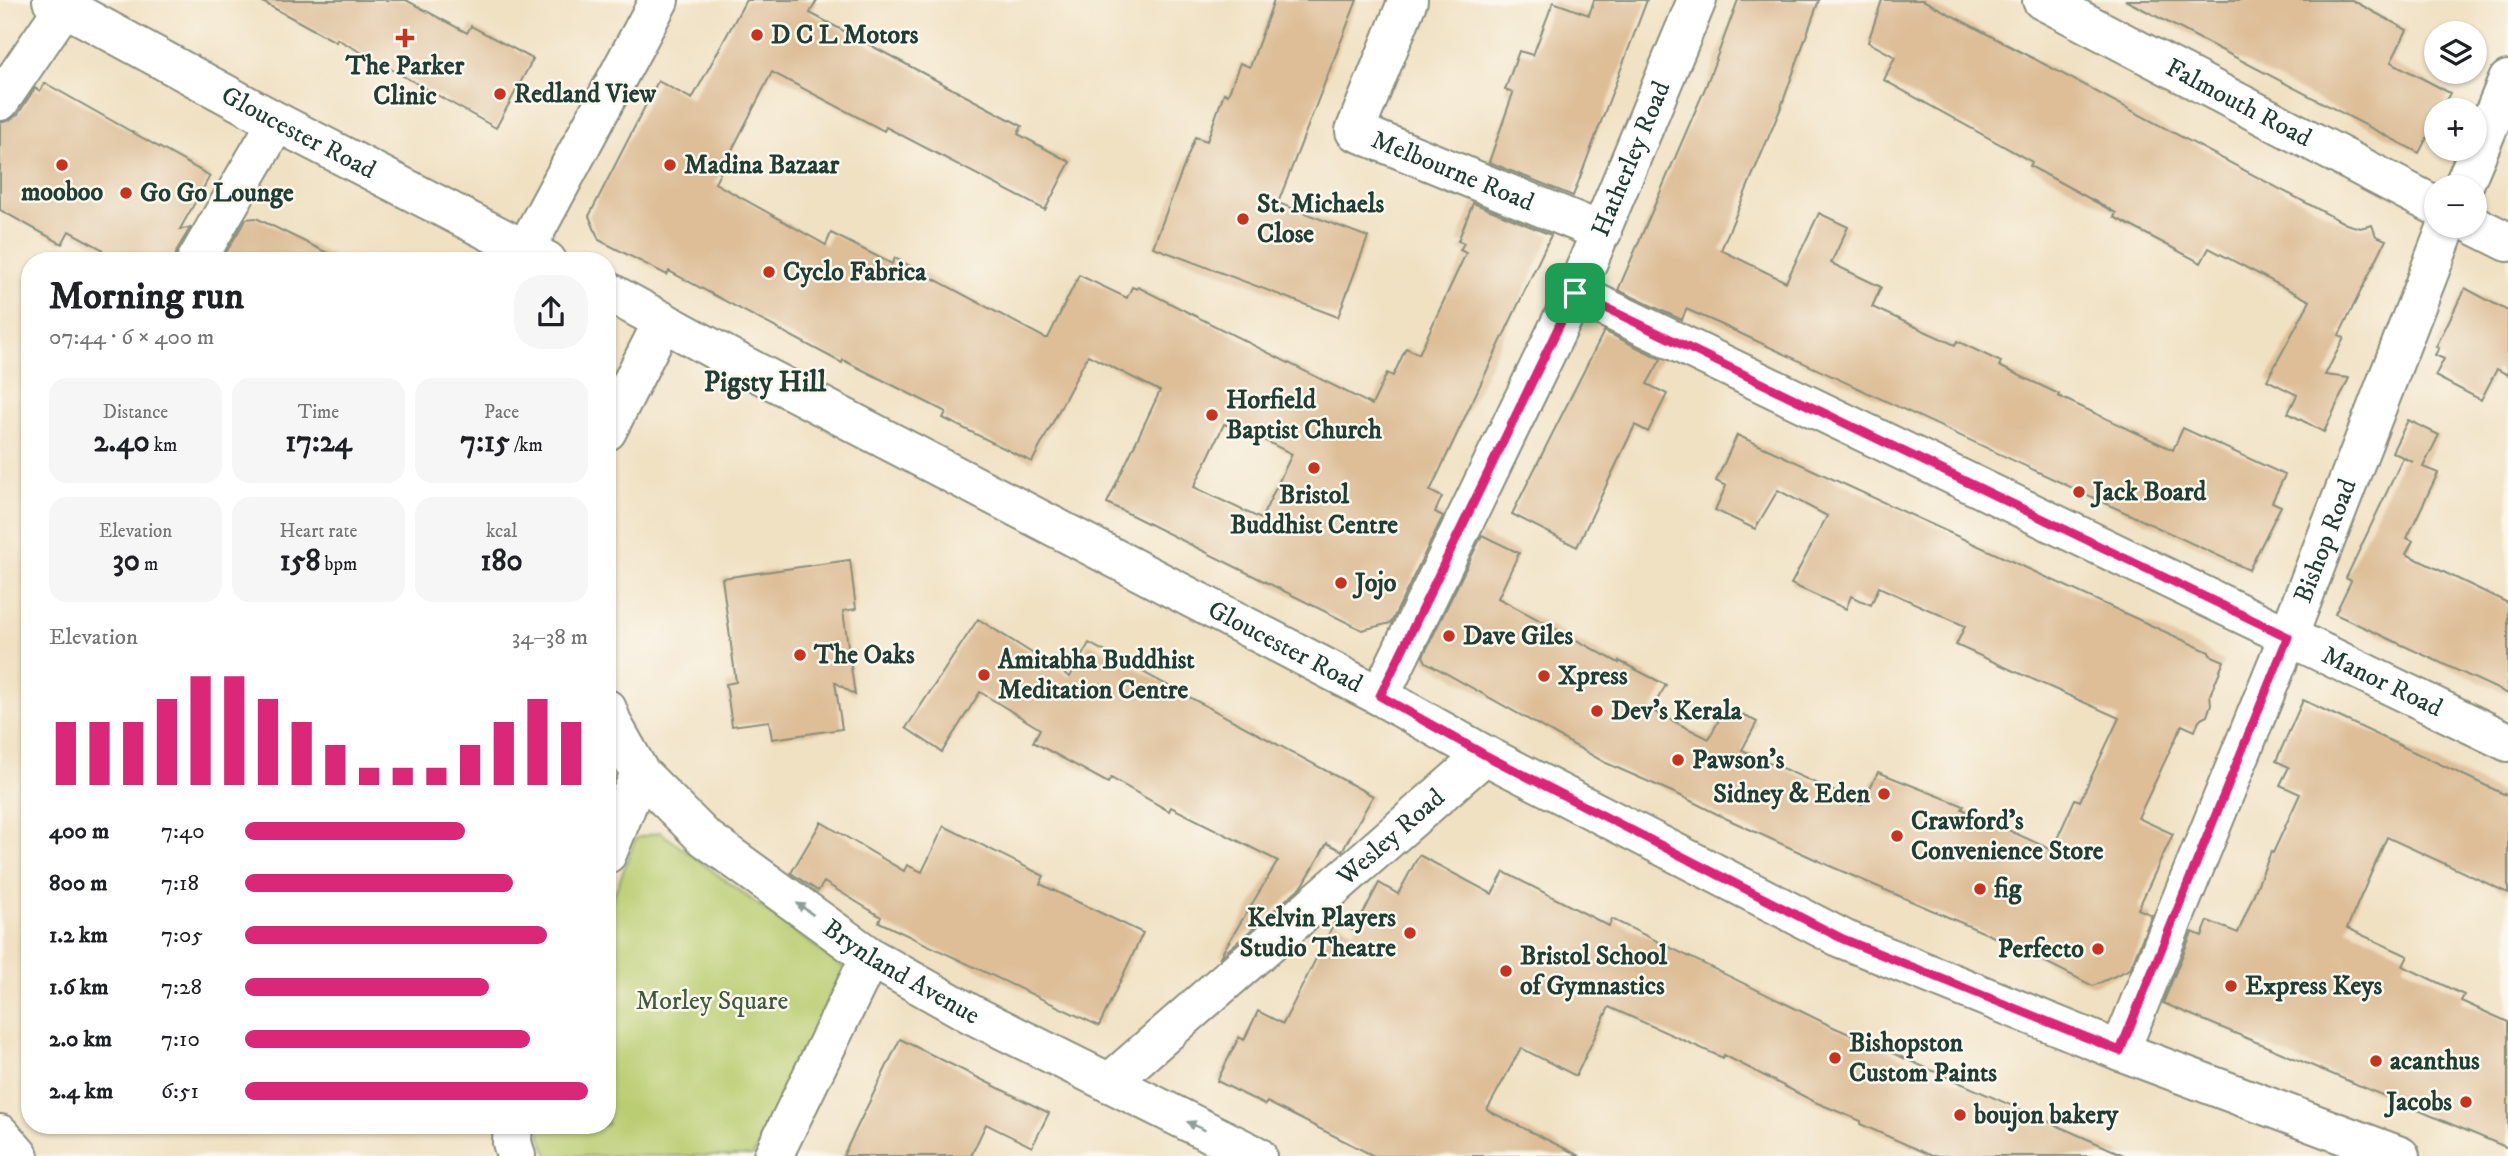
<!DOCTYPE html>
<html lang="en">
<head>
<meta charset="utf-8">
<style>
	:root { --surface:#fff; --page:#f6f6f6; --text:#202124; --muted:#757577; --accent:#db2777 }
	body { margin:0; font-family:"IM FELL DW Pica",serif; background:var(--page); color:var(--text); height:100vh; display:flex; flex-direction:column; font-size:26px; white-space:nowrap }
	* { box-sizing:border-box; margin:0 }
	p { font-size:23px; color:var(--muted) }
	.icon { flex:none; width:38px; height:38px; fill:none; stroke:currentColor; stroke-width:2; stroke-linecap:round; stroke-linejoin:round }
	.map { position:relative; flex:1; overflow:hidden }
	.side { position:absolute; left:21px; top:252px; width:595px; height:882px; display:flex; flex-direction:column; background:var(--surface); border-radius:28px; box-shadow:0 2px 5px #0004 }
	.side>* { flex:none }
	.tools { position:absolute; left:2424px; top:21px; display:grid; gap:14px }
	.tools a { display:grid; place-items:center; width:63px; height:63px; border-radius:50%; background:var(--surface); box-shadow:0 2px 5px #0004; font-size:35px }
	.pin { position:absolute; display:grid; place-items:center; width:60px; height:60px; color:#fff; margin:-30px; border-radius:14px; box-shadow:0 4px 10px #0006 }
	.round { display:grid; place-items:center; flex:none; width:74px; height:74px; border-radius:28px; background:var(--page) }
	.summary { display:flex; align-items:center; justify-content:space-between; height:119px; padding:0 28px }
	h1 { font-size:38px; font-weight:800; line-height:52px }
	.figures { display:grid; grid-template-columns:repeat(3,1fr); gap:10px; height:119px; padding:7px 28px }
	.figures div { display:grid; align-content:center; border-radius:18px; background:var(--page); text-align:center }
	.figures b { font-size:30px; font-weight:800 }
	.figures small { font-size:19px; font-weight:400 }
	.figures p { font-size:19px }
	.chart { height:196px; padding:14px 28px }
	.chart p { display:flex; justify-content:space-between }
	.chart svg { width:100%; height:126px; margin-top:7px; stroke:var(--accent); stroke-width:6 }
	ul { padding:0 28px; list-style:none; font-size:23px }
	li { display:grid; grid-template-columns:112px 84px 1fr; align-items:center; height:52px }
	li i { height:18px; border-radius:9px; background:var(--accent) }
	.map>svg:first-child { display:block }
	.green { fill:#b9cc70; stroke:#6c8452; stroke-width:2 }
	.building { fill:#ddbe97; fill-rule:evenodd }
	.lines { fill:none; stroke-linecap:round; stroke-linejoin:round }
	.street-casing { stroke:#888f7c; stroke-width:42 }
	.secondary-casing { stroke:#888f7c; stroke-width:42 }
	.primary-casing { stroke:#888f7c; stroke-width:42 }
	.street { stroke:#fff; stroke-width:38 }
	.secondary { stroke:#fff; stroke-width:38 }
	.primary { stroke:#fff; stroke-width:38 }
	.oneway { fill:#8f9e9a }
	.route-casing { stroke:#fff; stroke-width:14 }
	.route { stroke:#db2777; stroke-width:9 }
	.poi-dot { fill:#c8321e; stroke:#fbf7ec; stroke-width:2.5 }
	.labels { text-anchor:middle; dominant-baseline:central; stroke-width:5; stroke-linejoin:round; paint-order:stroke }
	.poi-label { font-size:26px; font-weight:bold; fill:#1f3d34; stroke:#fbf7ec; text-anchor:start }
	.street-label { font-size:26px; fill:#1f3d34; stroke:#fbf7ec }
	.park-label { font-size:26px; fill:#3e5a40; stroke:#fbf7ec }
	.neighbourhood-label { font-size:28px; font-weight:bold; fill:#1f3d34; stroke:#fbf7ec }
</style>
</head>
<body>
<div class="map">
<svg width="2508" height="1156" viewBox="0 0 2508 1156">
	<rect width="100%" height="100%" fill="#fbf7ec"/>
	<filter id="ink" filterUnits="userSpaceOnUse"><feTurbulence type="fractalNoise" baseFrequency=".0143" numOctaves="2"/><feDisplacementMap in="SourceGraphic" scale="14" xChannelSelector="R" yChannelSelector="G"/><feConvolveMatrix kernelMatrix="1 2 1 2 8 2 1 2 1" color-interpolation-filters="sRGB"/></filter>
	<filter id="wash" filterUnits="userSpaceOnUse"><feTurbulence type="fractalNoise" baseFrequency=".00686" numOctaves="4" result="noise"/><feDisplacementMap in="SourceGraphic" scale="28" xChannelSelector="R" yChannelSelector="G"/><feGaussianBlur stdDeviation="1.57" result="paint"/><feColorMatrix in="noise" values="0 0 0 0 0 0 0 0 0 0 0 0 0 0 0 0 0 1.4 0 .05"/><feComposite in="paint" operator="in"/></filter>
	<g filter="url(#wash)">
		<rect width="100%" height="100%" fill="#f0e1c3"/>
		<!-- green -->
		<path class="green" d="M660,832L844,968L753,1156H548L540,1135L541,1125H607V913L636,838Z"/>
		<g id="blocks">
			<!-- building -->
			<path class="building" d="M259,0H406L467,33L471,26L533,59L496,128L337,39L336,42Z
				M746,0H817L810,13L1022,126L1018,134L1070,162L1045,210L886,127L884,131L772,72L715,183L826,245L831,233L892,264L895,258L1045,338H1048L1079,275L1127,298L1132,287L1137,289L1138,287L1372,405L1387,373L1393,376L1406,348L1419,354L1466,253L1460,250L1464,243L1458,241L1473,203L1551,235L1430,491L1442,497L1435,512L1443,516L1391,623L1362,630L1107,503L1160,391L1088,355L1032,462L943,418L946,412L843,360L842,363L669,271L667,275L599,240L589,216L658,81L692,99ZM1224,424L1231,427L1232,424L1292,454L1261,519L1194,487Z
				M1274,0H1357L1278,203L1368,237L1338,317L1153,247L1195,137L1207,141L1224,93L1228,95L1240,63L1250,67Z
				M1594,0H1647L1573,196L1489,162L1513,93L1505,90L1519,51L1533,55L1553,2L1589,15Z
				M1738,0H1819L1780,110L1721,250L1786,282L1819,213L1848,227L1831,263L1881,287L1872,307L1955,345L1957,341L2001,362L1999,366L2059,394L2058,396L2173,450L2183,428L2285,475L2272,502L2281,506L2249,570L1720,324L1686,309L1682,320L1618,290L1706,86Z
				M1882,0H1923L2346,224L2360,228L2372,225L2376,236L2386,240L2339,335L2344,338L2325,375L2349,378L2324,432L2288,413L2297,395L2267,380L2310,301L2209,248L2201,263L2114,217L2116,213L2030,166L2032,162L1884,80L1895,57L1868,42Z
				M2125,0H2352L2407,30L2391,62L2450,93L2441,110H2436V120L2419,153Z
				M45,83L210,176L180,229L190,228L177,250L174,261H103L102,249L69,231L62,244L0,210V123L10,120L18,114L35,88L40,91Z
				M256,218L344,261H221L246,219Z
				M2465,288L2508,311V375L2497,369L2481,400L2435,376L2444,359L2435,355L2439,348L2436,347Z
				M1604,331L1661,359L1647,384L1667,394L1648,432L1635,425L1577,547L1512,514Z
				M2408,420L2439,435L2423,467L2438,473L2407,538L2413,541L2406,554L2508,603V694L2335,614L2351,581L2346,578L2403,458L2413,462L2392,452Z
				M1737,435L2209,652L2210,655L2224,661L2210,695L2211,704L2207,716L2199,720L2195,731L2182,725L2138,818L2173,834L2138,909L2152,915L2130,969L2093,986L2008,943L1830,866L1725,818L1679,795L1606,763L1426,662L1423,656L1482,535L1519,553L1498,598L1619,663V661L1666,685L1651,710L1709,739L1726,706L1757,722L1742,750L1862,804L1878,772L1964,806L1962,809L2052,850L2075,799L2080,801L2119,718L1956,645L1965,626L1879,587L1871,605L1851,596L1846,609L1791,584L1827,516L1778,490L1755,529L1715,510L1726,486L1716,481Z
				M850,560L856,609L843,611L855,695L835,682L842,729L772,739L769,721L732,726L726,684L736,682L722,578Z
				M978,619L1070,677L1089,643L1373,796L1342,851L1327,843L1303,885L1219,958L1278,861L1171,807L1169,811L1111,778L1108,783L1033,742L1040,729L980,692L942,752L906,728Z
				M2303,700L2508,796V893L2387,837L2347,928L2408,956L2403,966L2464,995L2461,1001L2508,1022V1148L2163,1003L2192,932L2202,936L2208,921L2238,933L2271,852L2273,853L2300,794L2280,785L2289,767L2276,761Z
				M821,822L904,871L907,865L922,872L944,826L1044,876L1040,884L1143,933L1099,1026L879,922L881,917L824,882L818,891L791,873Z
				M1419,855L1492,894L1504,872L1609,926L1612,919L1831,1026L2126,1156H1932L1860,1124L1861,1121L1815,1102L1724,1055L1723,1058L1609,1007L1576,1076L1521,1048L1487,1110L1580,1156H1374L1267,1102L1265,1105L1217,1081L1239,1037L1244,1040L1258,1011L1283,1024L1335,921L1354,931L1379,883L1398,894Z
				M900,1039L1049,1113L1032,1147L986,1124L971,1156H843Z"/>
		</g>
	</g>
	<g filter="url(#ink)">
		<use href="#blocks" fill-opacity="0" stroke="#888f7c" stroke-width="2"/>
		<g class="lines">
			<defs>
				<g id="street">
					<path id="s1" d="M1408,0L1355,131L1602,232"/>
					<path id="s2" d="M2042,0L2436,206"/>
					<path d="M0,101L64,7"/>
					<path d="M2474,225L2508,242"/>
					<path d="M525,250L659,0"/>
					<path d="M196,261L277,122"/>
					<path id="s3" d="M1575,293L2508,742"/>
					<path d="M607,431L663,321"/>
					<path id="s4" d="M1380,696L1575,293L1697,0"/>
					<path id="s5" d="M607,709L613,725L640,773L704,837L870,957L971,1014L1257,1156"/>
					<path d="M607,854L640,773"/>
					<path id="s6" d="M1109,1083L1485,755"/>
					<path d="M513,1125L512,1142L516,1156"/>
					<path d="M0,1134L19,1156"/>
					<path d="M773,1156L870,957"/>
				</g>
				<g id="secondary">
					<path d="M2463,187L2508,80"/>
					<path id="s7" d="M2120,1051L2288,637L2447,226"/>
				</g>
				<g id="primary">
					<path id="s8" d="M52,0L277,122L547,261"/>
					<path id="s9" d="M607,291L739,363L1380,696L1485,755L1843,939L2120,1051L2400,1156"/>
				</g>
			</defs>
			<!-- street casing -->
			<use href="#street" class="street-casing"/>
			<!-- secondary casing -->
			<use href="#secondary" class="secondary-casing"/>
			<!-- primary casing -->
			<use href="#primary" class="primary-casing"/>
			<!-- street -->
			<use href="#street" class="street"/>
			<!-- secondary -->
			<use href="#secondary" class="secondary"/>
			<!-- primary -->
			<use href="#primary" class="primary"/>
		</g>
		<!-- one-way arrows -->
		<defs><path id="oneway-solid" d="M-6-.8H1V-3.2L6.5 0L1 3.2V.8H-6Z" transform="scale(1.75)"/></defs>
		<g class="oneway">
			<use href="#oneway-solid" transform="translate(805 909) rotate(-144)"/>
			<use href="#oneway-solid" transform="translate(1196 1126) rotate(-154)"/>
		</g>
	</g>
	<g class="lines" filter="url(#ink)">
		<defs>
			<path id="route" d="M1575,293L2288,637L2120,1051L1843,939L1485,755L1380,696Z"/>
		</defs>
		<!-- route casing -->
		<use href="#route" class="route-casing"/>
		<!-- route -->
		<use href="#route" class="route"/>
	</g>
	<!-- markers -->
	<g class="poi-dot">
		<circle cx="757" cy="35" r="7"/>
		<path d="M401.5 27.5h7v7h7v7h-7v7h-7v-7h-7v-7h7z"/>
		<circle cx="500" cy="94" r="7"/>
		<circle cx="62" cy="165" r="7"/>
		<circle cx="670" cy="165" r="7"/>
		<circle cx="126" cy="193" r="7"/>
		<circle cx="1243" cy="219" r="7"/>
		<circle cx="769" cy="272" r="7"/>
		<circle cx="1212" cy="415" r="7"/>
		<circle cx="1314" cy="468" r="7"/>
		<circle cx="2079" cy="492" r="7"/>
		<circle cx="1341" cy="583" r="7"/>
		<circle cx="1449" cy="636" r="7"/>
		<circle cx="800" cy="655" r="7"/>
		<circle cx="984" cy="675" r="7"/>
		<circle cx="1544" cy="676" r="7"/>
		<circle cx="1597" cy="711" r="7"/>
		<circle cx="1678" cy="760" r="7"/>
		<circle cx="1884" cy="794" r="7"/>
		<circle cx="1897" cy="836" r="7"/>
		<circle cx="1980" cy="889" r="7"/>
		<circle cx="1410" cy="933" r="7"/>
		<circle cx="2098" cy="949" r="7"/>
		<circle cx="1506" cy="971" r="7"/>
		<circle cx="2231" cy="986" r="7"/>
		<circle cx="1835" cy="1058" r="7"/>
		<circle cx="2376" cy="1061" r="7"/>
		<circle cx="2466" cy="1102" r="7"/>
		<circle cx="1960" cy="1115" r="7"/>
	</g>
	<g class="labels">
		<!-- poi labels -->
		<g class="poi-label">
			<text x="771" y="35">D C L Motors</text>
			<text x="405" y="66" text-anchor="middle">The Parker<tspan x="405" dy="30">Clinic</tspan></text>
			<text x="514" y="94">Redland View</text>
			<text x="684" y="165">Madina Bazaar</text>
			<text x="62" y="192" text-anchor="middle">mooboo</text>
			<text x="140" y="193">Go Go Lounge</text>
			<text x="1257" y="204">St. Michaels<tspan x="1257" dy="30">Close</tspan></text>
			<text x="783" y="272">Cyclo Fabrica</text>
			<text x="1226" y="400">Horfield<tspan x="1226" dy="30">Baptist Church</tspan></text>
			<text x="2093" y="492">Jack Board</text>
			<text x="1314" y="495" text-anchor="middle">Bristol<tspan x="1314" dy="30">Buddhist Centre</tspan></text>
			<text x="1355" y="583">Jojo</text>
			<text x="1463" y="636">Dave Giles</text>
			<text x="814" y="655">The Oaks</text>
			<text x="998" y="660">Amitabha Buddhist<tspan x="998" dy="30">Meditation Centre</tspan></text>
			<text x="1558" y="676">Xpress</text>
			<text x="1611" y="711">Dev's Kerala</text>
			<text x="1692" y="760">Pawson's</text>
			<text x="1870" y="794" text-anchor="end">Sidney &amp; Eden</text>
			<text x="1911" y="821">Crawford's<tspan x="1911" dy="30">Convenience Store</tspan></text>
			<text x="1994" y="889">fig</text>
			<text x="1396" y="918" text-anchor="end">Kelvin Players<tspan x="1396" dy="30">Studio Theatre</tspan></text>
			<text x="2084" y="949" text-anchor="end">Perfecto</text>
			<text x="1520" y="956">Bristol School<tspan x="1520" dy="30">of Gymnastics</tspan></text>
			<text x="2245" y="986">Express Keys</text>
			<text x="1849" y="1043">Bishopston<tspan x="1849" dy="30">Custom Paints</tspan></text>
			<text x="2390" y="1061">acanthus</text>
			<text x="2452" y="1102" text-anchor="end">Jacobs</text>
			<text x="1974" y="1115">boujon bakery</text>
		</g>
		<!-- street labels -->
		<g class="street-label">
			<text stroke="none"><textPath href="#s2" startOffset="222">Falmouth Road</textPath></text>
			<text stroke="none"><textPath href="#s8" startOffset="280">Gloucester Road</textPath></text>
			<text stroke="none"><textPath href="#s4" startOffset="593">Hatherley Road</textPath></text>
			<text stroke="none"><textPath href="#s1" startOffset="247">Melbourne Road</textPath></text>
			<text stroke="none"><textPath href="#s7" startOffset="550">Bishop Road</textPath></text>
			<text stroke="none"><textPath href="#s9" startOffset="766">Gloucester Road</textPath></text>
			<text stroke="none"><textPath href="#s3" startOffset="896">Manor Road</textPath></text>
			<text stroke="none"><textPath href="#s6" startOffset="374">Wesley Road</textPath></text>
			<text stroke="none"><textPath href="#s5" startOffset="402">Brynland Avenue</textPath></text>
		</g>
		<!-- park labels -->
		<g class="park-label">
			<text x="712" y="1001">Morley Square</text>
		</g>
		<!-- neighbourhood labels -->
		<g class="neighbourhood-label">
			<text x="765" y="382">Pigsty Hill</text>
		</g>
	</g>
</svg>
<div class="tools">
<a><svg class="icon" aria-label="layers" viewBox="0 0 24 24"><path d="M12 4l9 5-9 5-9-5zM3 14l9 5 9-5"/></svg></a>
<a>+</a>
<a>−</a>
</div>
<div class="pin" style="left:1575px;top:293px;background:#1e9e55"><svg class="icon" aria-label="arrive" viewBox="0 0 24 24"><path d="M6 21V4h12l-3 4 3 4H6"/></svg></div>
<section class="side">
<div class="summary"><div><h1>Morning run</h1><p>07:44 · 6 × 400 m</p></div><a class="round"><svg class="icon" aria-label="share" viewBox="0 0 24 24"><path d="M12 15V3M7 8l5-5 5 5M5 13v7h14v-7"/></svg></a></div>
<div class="figures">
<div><p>Distance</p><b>2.40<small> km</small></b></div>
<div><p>Time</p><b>17:24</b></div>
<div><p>Pace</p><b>7:15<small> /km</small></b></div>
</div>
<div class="figures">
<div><p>Elevation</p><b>30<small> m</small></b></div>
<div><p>Heart rate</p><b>158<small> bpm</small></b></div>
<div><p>kcal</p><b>180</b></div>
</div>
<div class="chart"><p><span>Elevation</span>34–38 m</p>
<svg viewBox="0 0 160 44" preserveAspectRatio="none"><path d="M5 44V22M15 44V22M25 44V22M35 44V14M45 44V6M55 44V6M65 44V14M75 44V22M85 44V30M95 44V38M105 44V38M115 44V38M125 44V30M135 44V22M145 44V14M155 44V22"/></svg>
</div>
<ul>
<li><b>400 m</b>7:40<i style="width:64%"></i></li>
<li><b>800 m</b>7:18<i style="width:78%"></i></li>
<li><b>1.2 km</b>7:05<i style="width:88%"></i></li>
<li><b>1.6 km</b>7:28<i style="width:71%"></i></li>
<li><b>2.0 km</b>7:10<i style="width:83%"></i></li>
<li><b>2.4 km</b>6:51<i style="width:100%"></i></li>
</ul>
</section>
</div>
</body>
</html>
